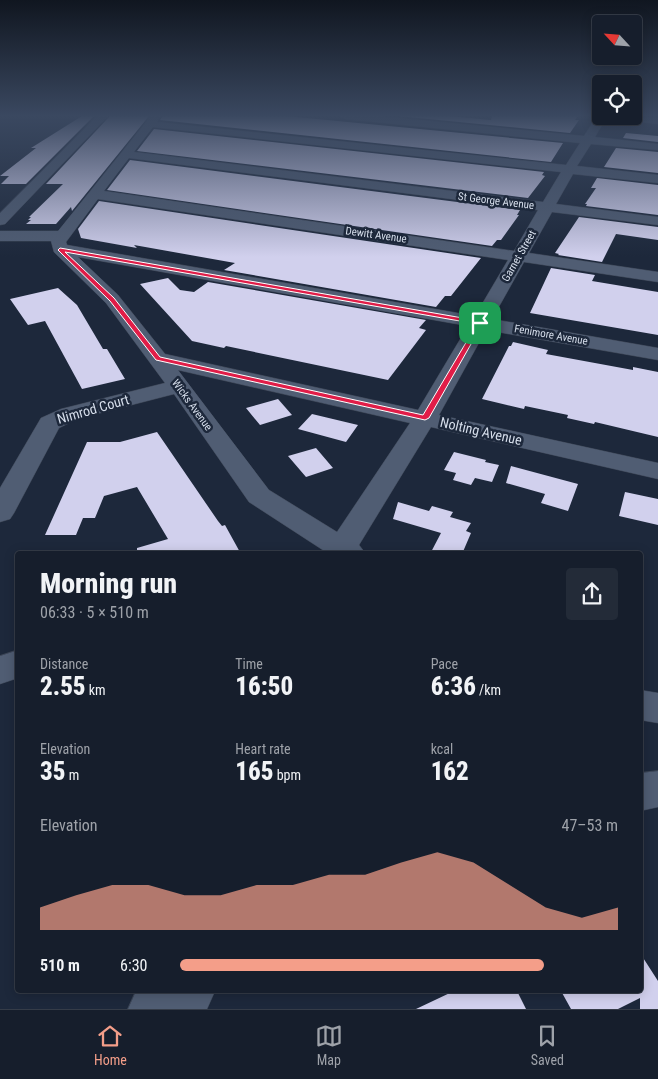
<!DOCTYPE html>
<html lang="en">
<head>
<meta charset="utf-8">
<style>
	:root { --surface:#161e2c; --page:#232b38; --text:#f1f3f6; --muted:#9ea2a9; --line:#353c48; --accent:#f49e89 }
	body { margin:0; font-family:"Roboto Condensed",sans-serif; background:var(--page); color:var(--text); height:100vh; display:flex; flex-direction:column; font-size:19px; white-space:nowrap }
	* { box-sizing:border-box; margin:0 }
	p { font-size:16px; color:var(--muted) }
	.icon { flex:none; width:28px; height:28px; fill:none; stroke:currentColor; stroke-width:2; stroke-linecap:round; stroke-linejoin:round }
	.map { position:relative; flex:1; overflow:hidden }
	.side { position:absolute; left:15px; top:551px; width:628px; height:442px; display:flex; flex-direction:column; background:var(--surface); border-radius:5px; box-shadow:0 2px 12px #0003,0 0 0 1px var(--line) }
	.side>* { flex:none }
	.needle { width:32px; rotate:296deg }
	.controls { position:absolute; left:592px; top:15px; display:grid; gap:10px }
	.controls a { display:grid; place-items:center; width:50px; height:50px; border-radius:5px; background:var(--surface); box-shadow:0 2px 12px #0003,0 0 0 1px var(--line); font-size:25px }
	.pin { position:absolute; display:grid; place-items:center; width:42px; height:42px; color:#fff; margin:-21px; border-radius:10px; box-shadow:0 2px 8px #0006 }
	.round { display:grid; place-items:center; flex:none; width:52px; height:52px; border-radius:5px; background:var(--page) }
	.head { display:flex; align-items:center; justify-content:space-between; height:85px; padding:0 25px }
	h1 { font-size:28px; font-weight:800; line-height:38px }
	.stats { display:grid; grid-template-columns:repeat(3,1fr); gap:8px; height:85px; padding:5px 25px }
	.stats div { display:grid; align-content:center }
	.stats b { font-size:25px; font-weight:800 }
	.stats small { font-size:14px; font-weight:400 }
	.stats p { font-size:14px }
	.chart { height:140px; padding:10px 25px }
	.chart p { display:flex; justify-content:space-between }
	.chart svg { width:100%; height:90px; margin-top:5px; fill:var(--accent); opacity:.7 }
	ul { padding:0 25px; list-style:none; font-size:16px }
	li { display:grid; grid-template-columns:80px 60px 1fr; align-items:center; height:38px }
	li i { height:12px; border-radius:6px; background:var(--accent) }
	.tab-bar { display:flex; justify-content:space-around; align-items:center; height:70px; border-top:1px solid var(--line); background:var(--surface); font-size:14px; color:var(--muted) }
	.tab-bar a { display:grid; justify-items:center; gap:2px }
	.tab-bar .active { color:var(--accent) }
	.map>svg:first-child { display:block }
	.building { fill:#d1d0ed }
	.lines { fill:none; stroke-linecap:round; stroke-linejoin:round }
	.minor-casing { stroke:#3d4656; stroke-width:1 }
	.minor { fill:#505d73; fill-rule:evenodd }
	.route { fill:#e11d48; stroke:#fff; fill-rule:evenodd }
	.labels { text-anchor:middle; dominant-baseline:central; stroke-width:5; stroke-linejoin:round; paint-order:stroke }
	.far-street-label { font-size:11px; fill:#d6deeb; stroke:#1d283b }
	.street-label { font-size:14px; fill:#d6deeb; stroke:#1d283b }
</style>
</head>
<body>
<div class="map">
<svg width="658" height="1009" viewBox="0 0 658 1009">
	<rect width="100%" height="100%" fill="#1d283b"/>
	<!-- building -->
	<path class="building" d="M82,116H94L26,184H1L9,176H0L36,148H31Z
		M110,116H149L72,211L71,207L56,224H26L31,220H28L31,217H29L63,184H46Z
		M163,116H286L563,143L551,162L160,120Z
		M398,116H449L491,120L492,116H578L575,120H579L570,133Z
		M154,129L544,172L542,175L545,176L528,198L137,151Z
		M626,133L658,136V142L623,138Z
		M616,148L658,152V173L604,167Z
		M130,160L520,210L517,215H519L501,240H497L492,246L107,190Z
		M597,178L658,185V215L586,206L587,204H585L596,188H591Z
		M99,201L481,258L451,296H445L436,307L224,270L235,263L134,245L137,248L81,238L78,229Z
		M579,217L658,227V240L616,234L602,262L558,255L559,254L555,253Z
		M551,268L595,275L592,281L658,292V335L530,313Z
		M168,278L180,290L194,292L208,282L426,320L419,328L426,330L388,380L226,346L224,348L192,341L140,284Z
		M58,288L77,305L103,349H107L125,379L82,389L45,321L28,325L10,299Z
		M513,342L548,350L546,354L633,370V367L658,372V437L595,422L594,424L567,418L568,415L525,406L524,409L482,399L509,346H511Z
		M278,399L292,415L260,425L246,408Z
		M312,414L358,425L346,442L298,429Z
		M157,432L218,521L222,526L225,525L241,554H137V548L168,539L137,487L104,496L95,518H83L76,535H45L87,442H120Z
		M316,448L333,468L306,477L288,456Z
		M454,452L486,460L485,462L499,465L492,482L475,478L471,485L453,480L456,473L444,470Z
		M511,466L578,484L568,511L541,503L545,494L506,483Z
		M625,492L658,499V525L619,516Z
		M398,502L429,511L432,506L453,512L450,517L471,523L466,531L471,533L462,554H430L441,533L393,519Z
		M640,953L658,981V1009H640V998L618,1009H571L561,991H640Z
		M454,991H517L526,1009H416Z"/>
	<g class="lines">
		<defs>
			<path id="minor" d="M97,116H108L5,224L0,225V213Z
				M151,116H161L157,122L566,165L580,143L345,119L340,116H377L584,136L597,116L658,118V124L606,118L595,137L658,144V150L591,144L577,166L658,175V183L573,174L556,204L658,217V225L552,212L529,253L658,272V282L524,262L492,319L658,348V360L486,330L439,415L658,463V479L431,427L359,545L366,554H329L249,502L174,394L77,419L59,428L14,513L10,519L0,522V488L41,418L61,409L165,383L106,303L54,252L51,241H0V231H58ZM153,127L561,172L543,202L134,152ZM129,158L538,210L514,251L104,191ZM98,199L508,260L475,316L67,245L66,242L69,238ZM78,257L468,326L418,410L165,354L118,295ZM178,370L410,423L337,532L269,490Z
				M18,650V678L0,684V656Z
				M640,690L658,693V723L640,720Z
				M658,771V807L640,811V773Z
				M136,991H215L207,1009H128Z"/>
		</defs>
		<!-- minor casing -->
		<use href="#minor" class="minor-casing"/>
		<!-- minor -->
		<use href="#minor" class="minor"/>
	</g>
	<!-- sky -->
	<linearGradient id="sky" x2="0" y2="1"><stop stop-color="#101620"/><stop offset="0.45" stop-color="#3a4860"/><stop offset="1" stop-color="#3a4860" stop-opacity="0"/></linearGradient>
	<rect width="658" height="257" fill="url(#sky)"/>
	<!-- route -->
	<path class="route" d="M60,248L480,321L483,323L429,418L425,420L156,360L110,301L58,250ZM65,252L477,324L423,415L160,357L114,298Z"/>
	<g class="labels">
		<!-- far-street labels -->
		<g class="far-street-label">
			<text transform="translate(496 201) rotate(7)">St George Avenue</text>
			<text transform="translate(376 235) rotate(8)">Dewitt Avenue</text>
			<text transform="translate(519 256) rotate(-60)">Garnet Street</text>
			<text transform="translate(551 335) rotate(10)">Fenimore Avenue</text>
			<text transform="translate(192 405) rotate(54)">Wicks Avenue</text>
		</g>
		<!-- street labels -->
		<g class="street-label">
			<text transform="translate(93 409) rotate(-16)">Nimrod Court</text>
			<text transform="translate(481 431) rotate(13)">Nolting Avenue</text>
		</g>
	</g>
</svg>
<div class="controls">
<a><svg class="needle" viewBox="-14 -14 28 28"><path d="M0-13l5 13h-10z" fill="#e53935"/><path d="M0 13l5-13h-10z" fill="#9ea2a9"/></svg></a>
<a><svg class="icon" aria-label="locate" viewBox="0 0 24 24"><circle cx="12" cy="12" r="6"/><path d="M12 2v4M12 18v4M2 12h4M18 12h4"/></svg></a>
</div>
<div class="pin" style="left:480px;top:323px;background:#1e9e55"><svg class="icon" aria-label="arrive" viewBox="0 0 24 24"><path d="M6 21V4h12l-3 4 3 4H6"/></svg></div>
<section class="side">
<div class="head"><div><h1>Morning run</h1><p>06:33 · 5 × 510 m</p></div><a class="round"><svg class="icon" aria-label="share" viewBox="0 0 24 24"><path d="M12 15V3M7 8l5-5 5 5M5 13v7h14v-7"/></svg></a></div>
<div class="stats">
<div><p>Distance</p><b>2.55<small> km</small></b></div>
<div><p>Time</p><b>16:50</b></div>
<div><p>Pace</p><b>6:36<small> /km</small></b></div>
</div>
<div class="stats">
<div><p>Elevation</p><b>35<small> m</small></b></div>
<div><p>Heart rate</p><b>165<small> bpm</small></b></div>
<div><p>kcal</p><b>162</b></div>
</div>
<div class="chart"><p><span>Elevation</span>47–53 m</p>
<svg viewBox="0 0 160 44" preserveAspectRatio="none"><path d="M0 44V33L10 27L20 22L30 22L40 27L50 27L60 22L70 22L80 17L90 17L100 11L110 6L120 11L130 22L140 33L150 38L160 33V44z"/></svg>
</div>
<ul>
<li><b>510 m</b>6:30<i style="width:83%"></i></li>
</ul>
</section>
</div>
<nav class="tab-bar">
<a class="active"><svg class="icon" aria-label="home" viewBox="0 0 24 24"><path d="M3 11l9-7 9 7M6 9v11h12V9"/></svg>Home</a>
<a><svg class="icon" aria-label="map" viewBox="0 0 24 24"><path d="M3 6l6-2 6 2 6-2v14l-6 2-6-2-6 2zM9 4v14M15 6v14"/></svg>Map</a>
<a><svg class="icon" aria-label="saved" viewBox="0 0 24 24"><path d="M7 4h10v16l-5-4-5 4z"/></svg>Saved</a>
</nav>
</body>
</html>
